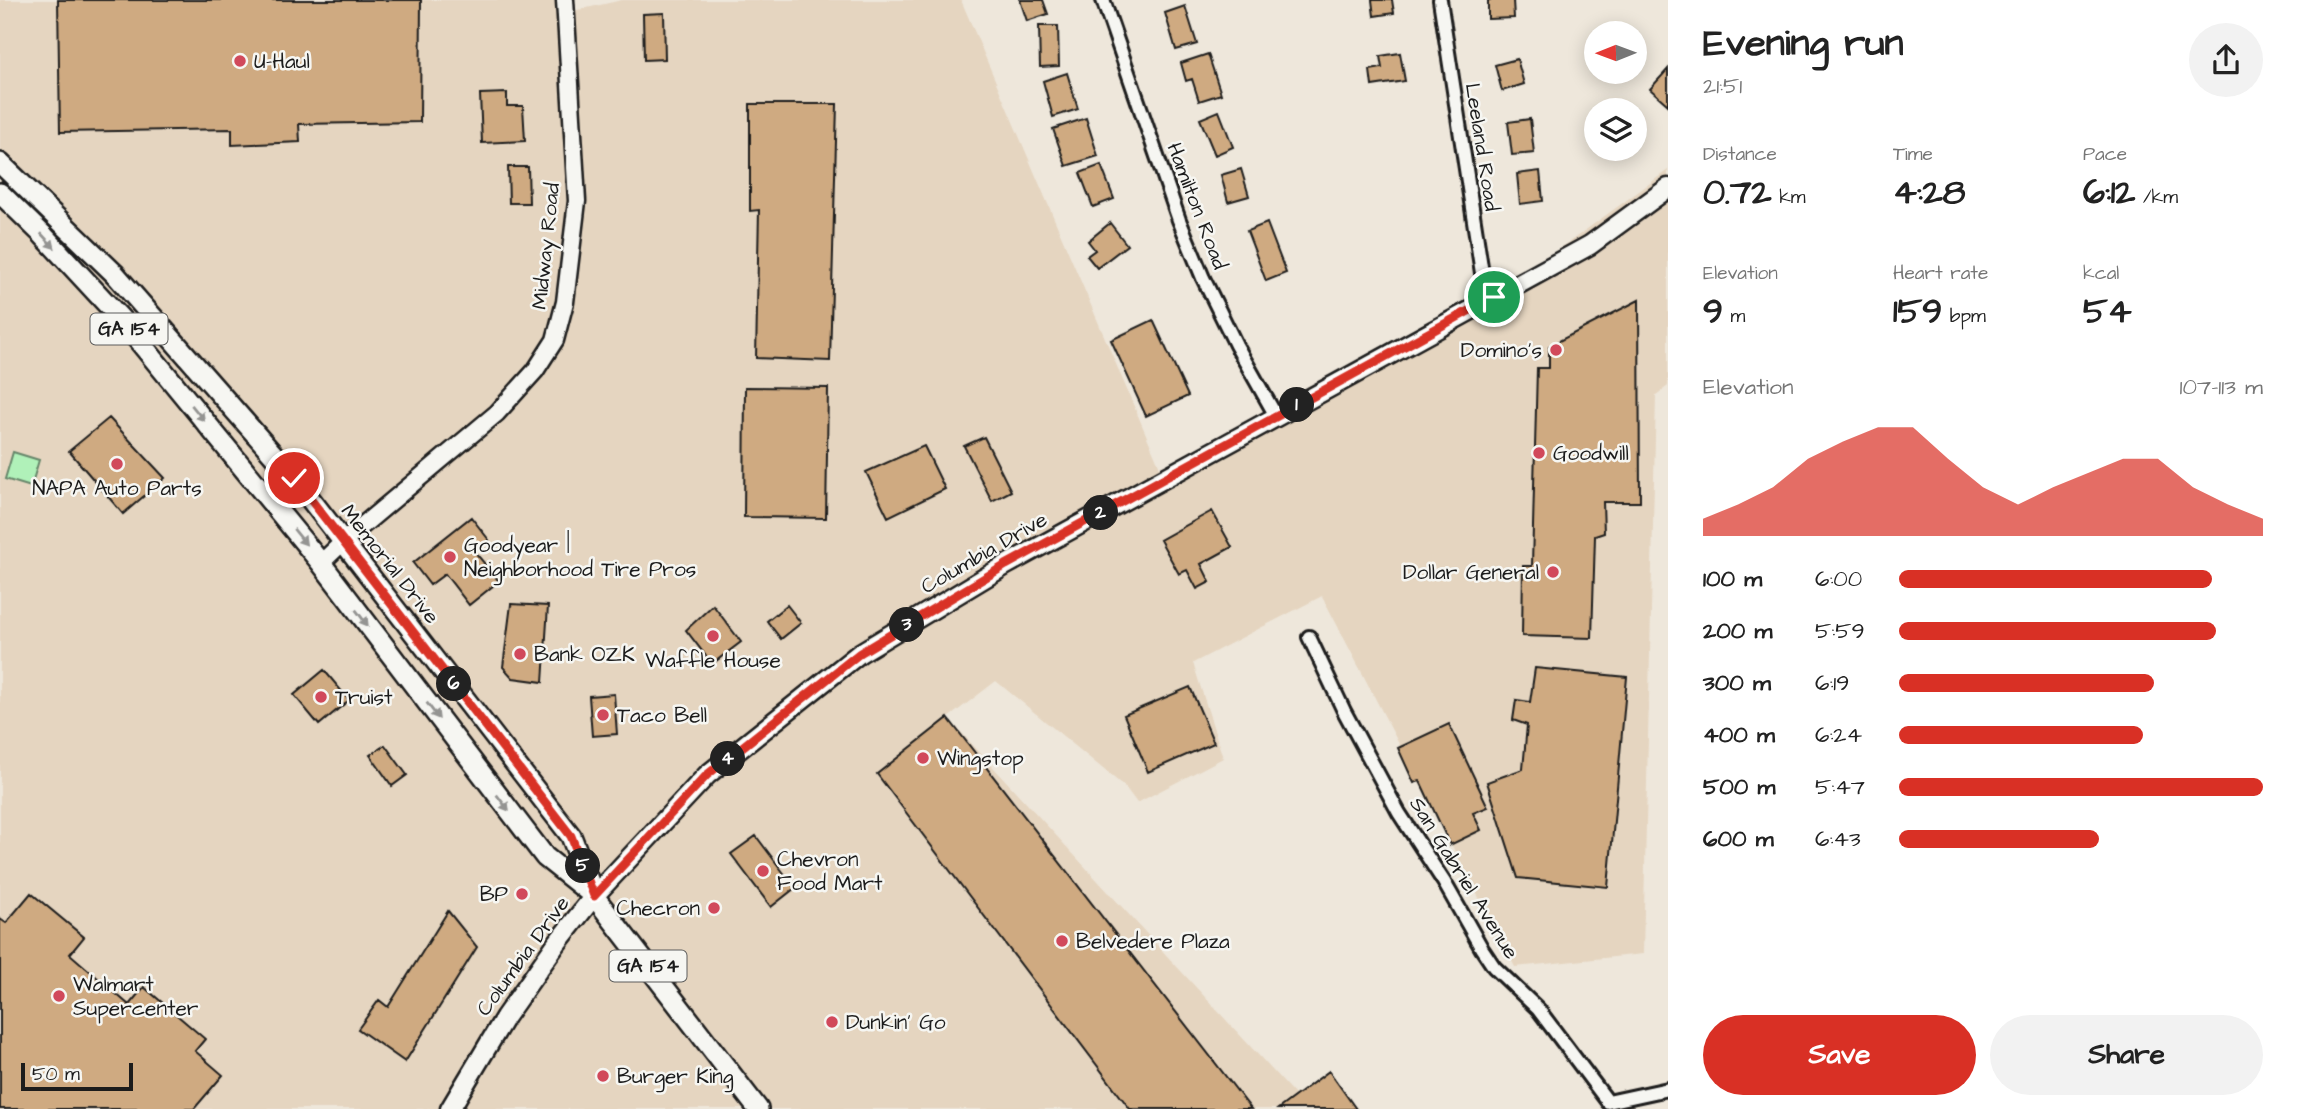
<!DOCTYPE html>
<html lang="en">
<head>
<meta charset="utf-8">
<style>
	:root { --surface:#fff; --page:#f2f2f2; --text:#222; --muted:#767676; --accent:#d93025 }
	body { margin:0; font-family:"Architects Daughter",sans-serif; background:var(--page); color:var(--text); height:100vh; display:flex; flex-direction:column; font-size:26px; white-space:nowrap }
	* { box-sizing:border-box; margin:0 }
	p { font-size:23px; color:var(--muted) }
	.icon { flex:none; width:38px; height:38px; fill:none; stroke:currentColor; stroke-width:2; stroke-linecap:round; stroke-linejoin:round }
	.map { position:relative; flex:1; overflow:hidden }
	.sheet { display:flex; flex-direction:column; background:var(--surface); width:630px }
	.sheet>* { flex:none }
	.needle { width:46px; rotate:269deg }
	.fabs { position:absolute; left:1584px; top:21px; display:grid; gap:14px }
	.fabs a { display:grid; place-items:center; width:63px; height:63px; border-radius:50%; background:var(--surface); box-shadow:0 4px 18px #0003; font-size:35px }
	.scale { position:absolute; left:21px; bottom:18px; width:112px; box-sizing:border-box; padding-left:7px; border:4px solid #1c1c1c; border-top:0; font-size:19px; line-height:24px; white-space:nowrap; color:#1c1c1c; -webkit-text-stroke:5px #f6f6f2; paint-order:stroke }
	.pin { position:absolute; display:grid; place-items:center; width:60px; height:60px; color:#fff; margin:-30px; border:4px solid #fff; border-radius:50%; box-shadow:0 2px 7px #0007 }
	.km { position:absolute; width:35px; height:35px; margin:-18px; border-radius:50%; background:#222; color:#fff; font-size:19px; line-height:35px; text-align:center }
	.round { display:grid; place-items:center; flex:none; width:74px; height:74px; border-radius:37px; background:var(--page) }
	.headline { display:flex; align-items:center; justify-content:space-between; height:119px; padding:0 35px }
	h1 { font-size:38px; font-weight:800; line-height:52px }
	.stats { display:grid; grid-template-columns:repeat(3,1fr); gap:10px; height:119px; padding:7px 35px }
	.stats div { display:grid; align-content:center }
	.stats b { font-size:35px; font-weight:800 }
	.stats small { font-size:19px; font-weight:400 }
	.stats p { font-size:19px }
	.chart { height:196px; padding:14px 35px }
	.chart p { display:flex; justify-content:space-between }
	.chart svg { width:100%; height:126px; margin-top:7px; fill:var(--accent); opacity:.7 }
	.primary-button { display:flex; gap:14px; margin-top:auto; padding:14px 35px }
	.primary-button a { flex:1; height:80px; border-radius:42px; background:var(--accent); color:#fff; font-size:28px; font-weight:800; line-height:80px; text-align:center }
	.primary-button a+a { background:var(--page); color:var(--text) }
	ul { padding:0 35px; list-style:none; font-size:23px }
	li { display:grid; grid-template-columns:112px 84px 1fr; align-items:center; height:52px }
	li i { height:18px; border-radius:9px; background:var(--accent) }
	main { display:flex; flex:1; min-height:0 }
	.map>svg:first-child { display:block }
	.built { fill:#e5d5c0 }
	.green { fill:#b0f1b9; stroke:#66866a; stroke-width:2 }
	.building { fill:#cfaa81; stroke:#1c1c1c; stroke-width:2 }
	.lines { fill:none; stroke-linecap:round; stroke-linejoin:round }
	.minor-casing { stroke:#1c1c1c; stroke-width:18 }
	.tertiary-casing { stroke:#1c1c1c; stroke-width:21 }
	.secondary-casing { stroke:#1c1c1c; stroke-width:23 }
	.primary-casing { stroke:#1c1c1c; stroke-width:24 }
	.minor { stroke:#f6f6f2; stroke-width:12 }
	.tertiary { stroke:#f6f6f2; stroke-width:16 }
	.secondary { stroke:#f6f6f2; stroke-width:18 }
	.primary { stroke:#f6f6f2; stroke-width:19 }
	.oneway { fill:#949492 }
	.route-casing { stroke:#fff; stroke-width:14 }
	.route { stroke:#d93025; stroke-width:9 }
	.poi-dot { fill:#d1495b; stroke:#f6f6f2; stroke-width:2.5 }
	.labels { text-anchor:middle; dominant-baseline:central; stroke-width:5; stroke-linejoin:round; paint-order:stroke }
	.shield { fill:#f6f6f2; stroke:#5d5d5c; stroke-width:2 }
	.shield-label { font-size:19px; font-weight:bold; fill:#1c1c1c }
	.poi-label { font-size:21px; fill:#1c1c1c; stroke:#f6f6f2; text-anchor:start }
	.street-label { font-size:21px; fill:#1c1c1c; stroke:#f6f6f2 }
</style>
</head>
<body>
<main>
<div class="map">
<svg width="1668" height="1109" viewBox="0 0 1668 1109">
	<rect width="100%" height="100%" fill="#eee7db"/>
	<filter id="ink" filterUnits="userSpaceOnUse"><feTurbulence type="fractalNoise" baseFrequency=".0143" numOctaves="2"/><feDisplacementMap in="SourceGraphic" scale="14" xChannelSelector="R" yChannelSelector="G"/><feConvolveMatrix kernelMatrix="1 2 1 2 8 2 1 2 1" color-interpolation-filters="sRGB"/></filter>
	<g filter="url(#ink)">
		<!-- built -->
		<path class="built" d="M0,0H567L569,12L622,0H961L1165,479L1484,304L1668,170V386L1656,395L1643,954L1515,967L1322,596L1193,663L1223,758L1137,803L1125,787L996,681L948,718L1308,1109H0Z"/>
		<!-- green -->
		<path class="green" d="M13,452L39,460L31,487L5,479Z"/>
		<!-- building -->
		<path class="building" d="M58,0H421L420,122L299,124L300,142L232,145V129L60,132Z
			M1020,0H1043L1048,14L1027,21Z
			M1372,0H1392L1394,13L1374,16Z
			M1488,0H1513L1514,18L1488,19Z
			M1185,6L1197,44L1176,50L1165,13Z
			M664,13L665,59L644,60L643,14Z
			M1039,26H1058L1059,66L1040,67Z
			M1400,53L1405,81L1372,86L1370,70L1382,68L1380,56Z
			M1208,54L1221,94L1199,101L1192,79L1186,81L1181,63Z
			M1517,59L1524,84L1502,91L1495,65Z
			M1668,69V105L1650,89Z
			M1067,73L1078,109L1053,117L1043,81Z
			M507,93V106H523L525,141L482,143L480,94Z
			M750,104H837L830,361L756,358L759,210L750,211Z
			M1219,111L1233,147L1215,155L1200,119Z
			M1086,118L1098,156L1066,166L1053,129Z
			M1530,119L1534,153L1512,155L1508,122Z
			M1101,165L1114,199L1093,207L1080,173Z
			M508,167H528L529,203H509Z
			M1241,169L1249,196L1228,202L1221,175Z
			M1540,171L1543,201L1520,204L1517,174Z
			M1110,223L1127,245L1097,268L1087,256L1095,250L1088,241Z
			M1267,223L1286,273L1266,281L1247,231Z
			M1639,300L1640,502H1603L1604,533L1595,536L1592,638L1522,636L1523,566H1532L1537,368H1549V346Z
			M1153,320L1188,396L1146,416L1111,340Z
			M745,387L828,388L826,518L744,517Z
			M109,418L165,478L123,514L69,451Z
			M984,437L1011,491L992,501L964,446Z
			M924,446L945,489L888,517L866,472Z
			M1212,511L1232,547L1201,564L1210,582L1197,589L1187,570L1179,574L1160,540Z
			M471,517L489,540L474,551L499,581L469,605L445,574L430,585L413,563Z
			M511,604L548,606L543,682L513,678L503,667Z
			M713,605L741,642L712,664L686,630Z
			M787,605L801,623L781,639L767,621Z
			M1535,668L1627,677L1608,887L1518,878L1487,782L1523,769L1527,725L1513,720L1516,700L1530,702Z
			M324,670L349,700L319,725L294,695Z
			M1190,687L1214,743L1148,772L1124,715Z
			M614,694L617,734L592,736L589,696Z
			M948,718L1251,1109H1130L877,774Z
			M1449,724L1488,807L1473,813L1481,830L1450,845L1420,781L1414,783L1398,748Z
			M385,745L407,775L392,786L370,755Z
			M756,836L795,888L771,907L731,854Z
			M31,893L84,937L70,954L129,1005L144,987L205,1039L195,1051L223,1075L194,1109H0V919L6,923Z
			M448,911L477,947L405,1062L358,1029L379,1000L388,1007Z
			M1329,1071L1356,1109H1278Z"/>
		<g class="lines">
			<defs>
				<path id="minor" d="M1103,0L1179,220L1203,278L1236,345L1276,416
					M1440,0L1482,273L1494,297
					M1309,637L1344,711L1399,813L1444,882L1482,949L1494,967L1538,1009L1608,1102L1668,1089"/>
				<path id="tertiary" d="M321,563L344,541L497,413L535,371L555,340L565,302L577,201L565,0"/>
				<path id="secondary" d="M450,1109L505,1017L557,943L594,896L707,775L860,653L1006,565L1590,245L1668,188"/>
				<path id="primary" d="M0,163L115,274L294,478L571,836L594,895
					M0,193L43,235L120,318L321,563L545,857L594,896L758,1109"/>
			</defs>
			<!-- minor casing -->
			<use href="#minor" class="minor-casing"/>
			<!-- tertiary casing -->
			<use href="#tertiary" class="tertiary-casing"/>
			<!-- secondary casing -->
			<use href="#secondary" class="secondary-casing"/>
			<!-- primary casing -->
			<use href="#primary" class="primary-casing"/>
			<!-- minor -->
			<use href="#minor" class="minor"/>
			<!-- tertiary -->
			<use href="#tertiary" class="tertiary"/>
			<!-- secondary -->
			<use href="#secondary" class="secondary"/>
			<!-- primary -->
			<use href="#primary" class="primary"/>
		</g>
		<!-- one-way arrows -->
		<defs><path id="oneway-solid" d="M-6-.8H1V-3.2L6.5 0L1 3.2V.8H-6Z" transform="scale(1.75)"/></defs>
		<g class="oneway">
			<use href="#oneway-solid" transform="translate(48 241) rotate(47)"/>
			<use href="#oneway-solid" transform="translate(198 413) rotate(51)"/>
			<use href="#oneway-solid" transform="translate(300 537) rotate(51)"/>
			<use href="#oneway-solid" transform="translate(362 618) rotate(53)"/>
			<use href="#oneway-solid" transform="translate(433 711) rotate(53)"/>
			<use href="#oneway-solid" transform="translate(503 803) rotate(53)"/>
		</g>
	</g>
	<g class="lines" filter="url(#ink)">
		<defs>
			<path id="route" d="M294,478L571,836L594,896L707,775L860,653L1006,565L1494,297"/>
		</defs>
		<!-- route casing -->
		<use href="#route" class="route-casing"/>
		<!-- route -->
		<use href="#route" class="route"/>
	</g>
	<!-- markers -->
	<g class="poi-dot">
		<circle cx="240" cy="61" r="7"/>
		<circle cx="1556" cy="350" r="7"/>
		<circle cx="1539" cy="453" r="7"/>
		<circle cx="117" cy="464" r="7"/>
		<circle cx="450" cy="557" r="7"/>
		<circle cx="1553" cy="572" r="7"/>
		<circle cx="713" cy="636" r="7"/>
		<circle cx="520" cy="654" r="7"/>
		<circle cx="321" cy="697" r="7"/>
		<circle cx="603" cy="715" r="7"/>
		<circle cx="923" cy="758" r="7"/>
		<circle cx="763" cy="871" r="7"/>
		<circle cx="522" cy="894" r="7"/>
		<circle cx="714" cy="908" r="7"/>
		<circle cx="1062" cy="941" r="7"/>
		<circle cx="59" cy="996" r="7"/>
		<circle cx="832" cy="1022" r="7"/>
		<circle cx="603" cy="1076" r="7"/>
	</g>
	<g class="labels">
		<!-- shield labels -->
		<g class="shield">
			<rect x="90.5" y="313.5" width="77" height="31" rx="5"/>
			<rect x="609.5" y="950.5" width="77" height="31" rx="5"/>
		</g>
		<g class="shield-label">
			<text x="129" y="329">GA 154</text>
			<text x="648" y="966">GA 154</text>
		</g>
		<!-- poi labels -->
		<g class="poi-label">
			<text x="254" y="61">U-Haul</text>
			<text x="1542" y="350" text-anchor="end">Domino's</text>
			<text x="1553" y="453">Goodwill</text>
			<text x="117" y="488" text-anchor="middle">NAPA Auto Parts</text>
			<text x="464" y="545">Goodyear |<tspan x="464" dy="24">Neighborhood Tire Pros</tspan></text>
			<text x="1539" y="572" text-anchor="end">Dollar General</text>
			<text x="534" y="654">Bank OZK</text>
			<text x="713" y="660" text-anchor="middle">Waffle House</text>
			<text x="335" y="697">Truist</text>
			<text x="617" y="715">Taco Bell</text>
			<text x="937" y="758">Wingstop</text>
			<text x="777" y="859">Chevron<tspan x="777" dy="24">Food Mart</tspan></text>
			<text x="508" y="894" text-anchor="end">BP</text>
			<text x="700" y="908" text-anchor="end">Checron</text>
			<text x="1076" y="941">Belvedere Plaza</text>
			<text x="73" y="984">Walmart<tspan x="73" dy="24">Supercenter</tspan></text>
			<text x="846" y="1022">Dunkin' Go</text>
			<text x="617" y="1076">Burger King</text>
		</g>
		<!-- street labels -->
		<g class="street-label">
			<text transform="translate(1482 147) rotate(81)">Leeland Road</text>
			<text transform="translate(1197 206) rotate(69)">Hamilton Road</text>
			<text transform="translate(546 246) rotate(-84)">Midway Road</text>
			<text transform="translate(984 553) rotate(-30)">Columbia Drive</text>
			<text transform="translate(390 564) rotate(52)">Memorial Drive</text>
			<text transform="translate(1464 878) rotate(58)">San Gabriel Avenue</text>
			<text transform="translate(523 956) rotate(-54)">Columbia Drive</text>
		</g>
	</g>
</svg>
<div class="fabs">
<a><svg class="needle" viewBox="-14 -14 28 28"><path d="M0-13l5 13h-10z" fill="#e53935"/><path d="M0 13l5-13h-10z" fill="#767676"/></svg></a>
<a><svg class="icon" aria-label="layers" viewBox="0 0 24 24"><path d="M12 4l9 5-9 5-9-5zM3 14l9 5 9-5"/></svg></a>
</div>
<div class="scale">50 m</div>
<div class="pin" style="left:1494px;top:297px;background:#1e9e55"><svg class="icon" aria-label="arrive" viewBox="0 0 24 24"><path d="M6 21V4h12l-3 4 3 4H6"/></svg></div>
<div class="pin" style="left:294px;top:478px;background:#d93025"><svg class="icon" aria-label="check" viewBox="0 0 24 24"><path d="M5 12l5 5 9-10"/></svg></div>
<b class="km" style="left:1297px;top:405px">1</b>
<b class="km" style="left:1101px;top:513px">2</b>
<b class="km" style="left:907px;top:625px">3</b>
<b class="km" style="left:728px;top:759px">4</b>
<b class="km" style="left:583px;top:866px">5</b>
<b class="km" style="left:454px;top:684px">6</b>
</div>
<section class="sheet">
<div class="headline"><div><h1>Evening run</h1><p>21:51</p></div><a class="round"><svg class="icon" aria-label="share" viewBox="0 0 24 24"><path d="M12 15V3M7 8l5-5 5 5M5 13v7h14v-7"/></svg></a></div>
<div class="stats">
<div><p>Distance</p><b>0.72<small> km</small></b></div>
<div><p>Time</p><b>4:28</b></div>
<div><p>Pace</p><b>6:12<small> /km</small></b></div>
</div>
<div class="stats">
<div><p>Elevation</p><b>9<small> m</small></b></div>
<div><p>Heart rate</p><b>159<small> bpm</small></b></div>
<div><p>kcal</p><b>54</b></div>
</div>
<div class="chart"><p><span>Elevation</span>107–113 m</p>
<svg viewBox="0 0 160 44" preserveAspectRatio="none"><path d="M0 44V38L10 33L20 27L30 17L40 11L50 6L60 6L70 17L80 27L90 33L100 27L110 22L120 17L130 17L140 27L150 33L160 38V44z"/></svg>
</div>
<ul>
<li><b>100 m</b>6:00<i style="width:86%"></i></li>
<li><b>200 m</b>5:59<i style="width:87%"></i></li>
<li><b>300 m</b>6:19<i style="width:70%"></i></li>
<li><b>400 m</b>6:24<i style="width:67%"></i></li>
<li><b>500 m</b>5:47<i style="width:100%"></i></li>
<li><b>600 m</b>6:43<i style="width:55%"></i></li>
</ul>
<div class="primary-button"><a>Save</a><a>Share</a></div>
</section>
</main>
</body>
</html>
